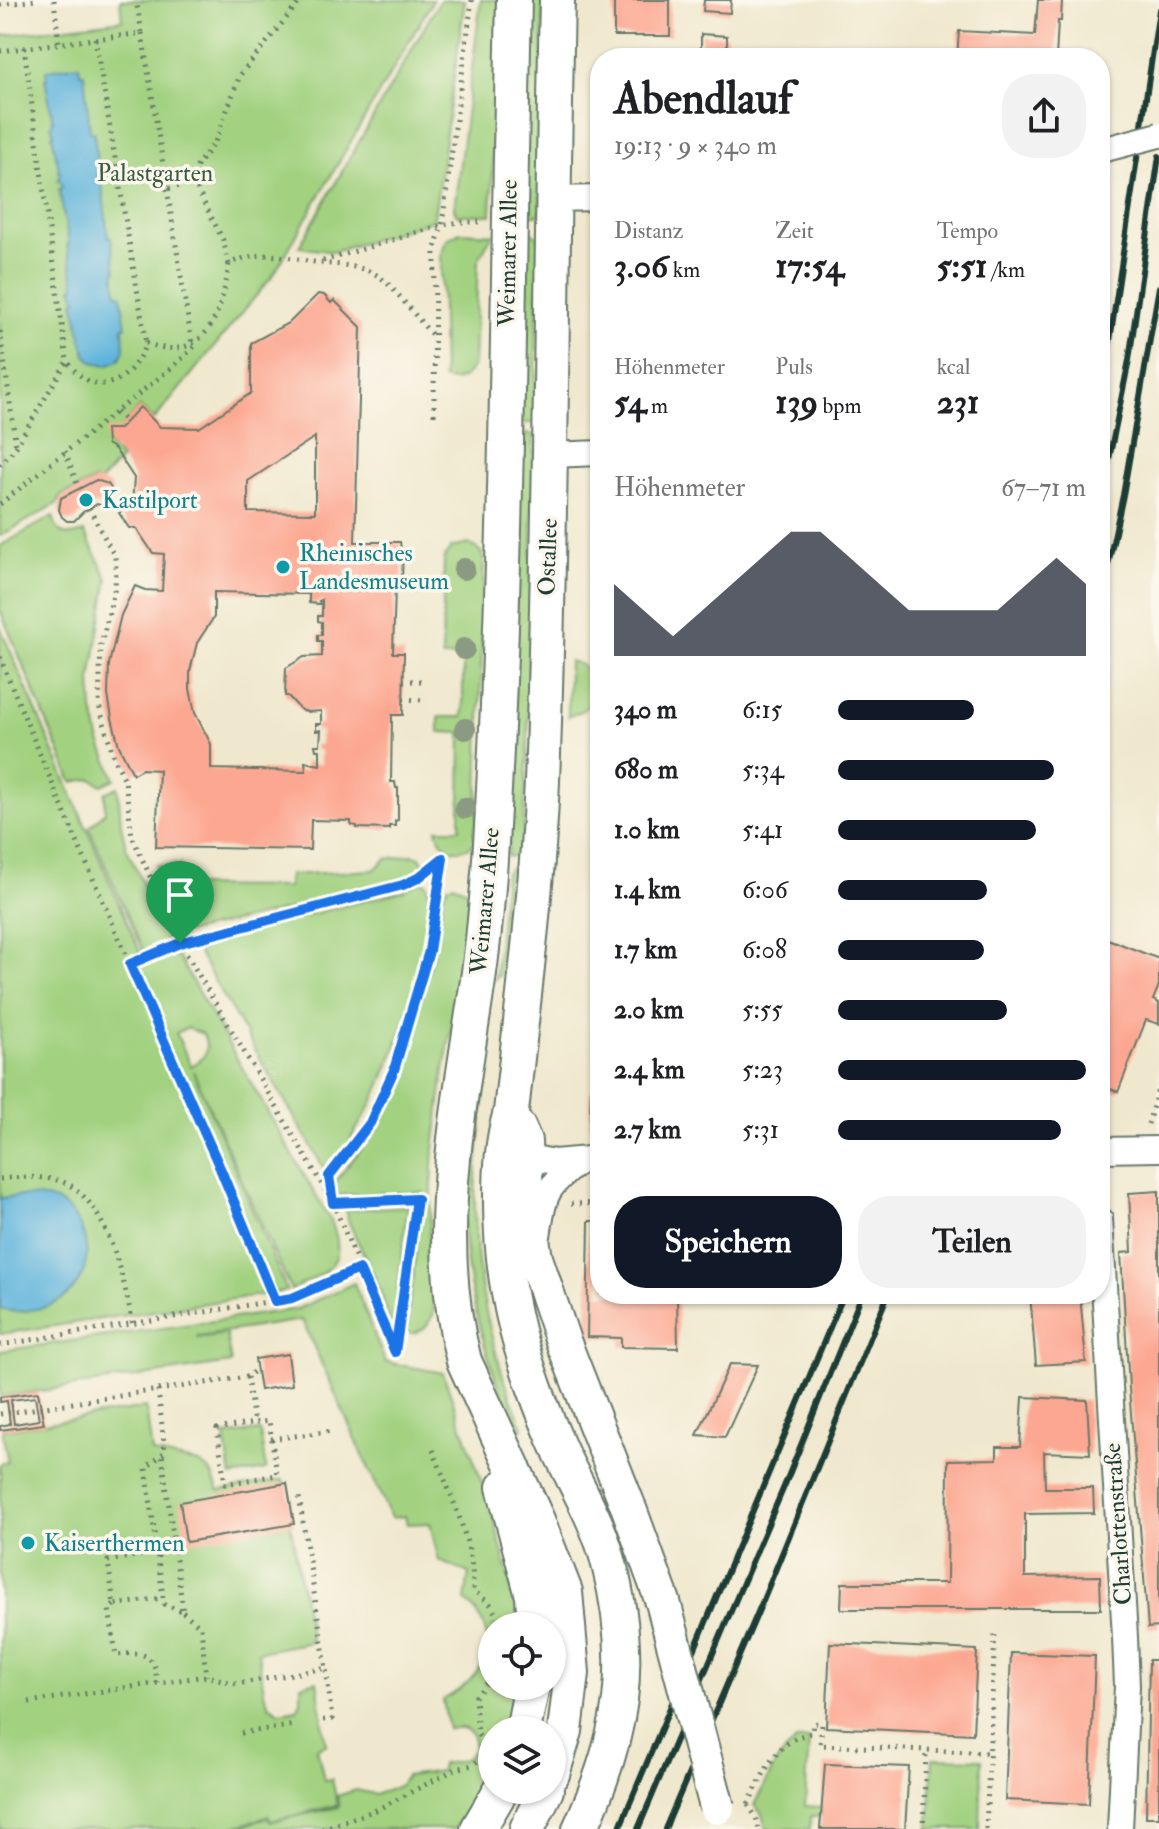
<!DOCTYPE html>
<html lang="de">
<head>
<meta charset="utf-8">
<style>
	:root { --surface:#fff; --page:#f2f2f2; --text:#202124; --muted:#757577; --accent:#111827 }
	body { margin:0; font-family:"IM FELL Double Pica",serif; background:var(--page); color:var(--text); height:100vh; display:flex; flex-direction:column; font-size:30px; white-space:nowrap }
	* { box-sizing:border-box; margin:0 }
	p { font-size:26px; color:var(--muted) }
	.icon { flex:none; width:44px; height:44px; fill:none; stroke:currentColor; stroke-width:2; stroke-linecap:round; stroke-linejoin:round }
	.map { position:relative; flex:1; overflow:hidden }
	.drawer { position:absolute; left:590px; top:48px; width:520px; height:1256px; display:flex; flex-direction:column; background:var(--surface); border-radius:32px; box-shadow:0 2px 6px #0004 }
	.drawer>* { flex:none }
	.fabs { position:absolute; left:478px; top:1612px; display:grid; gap:16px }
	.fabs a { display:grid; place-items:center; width:88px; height:88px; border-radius:50%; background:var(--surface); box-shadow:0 2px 6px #0004; font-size:40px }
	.pin { position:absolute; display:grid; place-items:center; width:68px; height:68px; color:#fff; margin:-82px -34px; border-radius:50% 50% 50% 0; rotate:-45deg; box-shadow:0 0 8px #0007 }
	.pin .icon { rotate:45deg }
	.round { display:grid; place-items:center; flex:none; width:84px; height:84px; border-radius:32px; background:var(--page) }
	.summary { display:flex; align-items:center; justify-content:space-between; height:136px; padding:0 24px }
	h1 { font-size:44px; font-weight:700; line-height:60px }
	.metrics { display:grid; grid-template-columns:repeat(3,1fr); gap:12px; height:136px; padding:8px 24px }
	.metrics div { display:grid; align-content:center }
	.metrics b { font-size:34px; font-weight:700 }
	.metrics small { font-size:22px; font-weight:400 }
	.metrics p { font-size:22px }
	.chart { height:224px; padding:16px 24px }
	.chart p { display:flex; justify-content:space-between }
	.chart svg { width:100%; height:144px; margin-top:8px; fill:var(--accent); opacity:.7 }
	.cta { display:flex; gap:16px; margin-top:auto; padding:16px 24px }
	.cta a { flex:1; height:92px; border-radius:32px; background:var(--accent); color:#fff; font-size:32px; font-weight:700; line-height:92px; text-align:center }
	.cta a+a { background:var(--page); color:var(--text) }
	ul { padding:0 24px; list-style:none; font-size:26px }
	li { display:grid; grid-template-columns:128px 96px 1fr; align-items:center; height:60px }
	li i { height:20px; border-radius:10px; background:var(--accent) }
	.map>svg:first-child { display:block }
	.green { fill:#a2d180; stroke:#60875a; stroke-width:2; fill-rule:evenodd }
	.water { fill:#5fb4db; stroke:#3f7888; stroke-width:2 }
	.building { fill:#fca791; fill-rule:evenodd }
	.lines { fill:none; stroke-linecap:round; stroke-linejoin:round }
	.street-casing { stroke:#68796a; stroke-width:28 }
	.secondary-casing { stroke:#68796a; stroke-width:38 }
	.path { stroke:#68796a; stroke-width:5; stroke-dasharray:2 6; stroke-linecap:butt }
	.street { stroke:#fff; stroke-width:24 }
	.secondary { stroke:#fff; stroke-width:34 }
	.rail { stroke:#1f3d34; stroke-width:6 }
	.street-bridge-casing { stroke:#68796a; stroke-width:28; stroke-linecap:butt }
	.secondary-bridge-casing { stroke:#68796a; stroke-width:38; stroke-linecap:butt }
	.street-bridge { stroke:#fff; stroke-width:24 }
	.secondary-bridge { stroke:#fff; stroke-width:34 }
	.tree { fill:#8b9a82 }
	.route-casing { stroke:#fff; stroke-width:16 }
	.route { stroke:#1a73e8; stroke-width:10 }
	.culture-dot { fill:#0f9aa8; stroke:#fbf7ec; stroke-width:3 }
	.labels { text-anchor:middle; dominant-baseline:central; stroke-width:7; stroke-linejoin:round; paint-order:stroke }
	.park-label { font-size:24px; fill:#395b43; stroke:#fbf7ec }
	.street-label { font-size:24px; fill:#1f3d34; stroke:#fbf7ec }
	.culture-label { font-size:24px; fill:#0d838f; stroke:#fbf7ec; text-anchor:start }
</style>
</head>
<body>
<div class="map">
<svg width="1159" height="1829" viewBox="0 0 1159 1829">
	<rect width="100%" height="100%" fill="#fbf7ec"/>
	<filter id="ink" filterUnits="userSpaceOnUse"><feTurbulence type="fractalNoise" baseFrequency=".0125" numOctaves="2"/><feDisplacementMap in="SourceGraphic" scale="16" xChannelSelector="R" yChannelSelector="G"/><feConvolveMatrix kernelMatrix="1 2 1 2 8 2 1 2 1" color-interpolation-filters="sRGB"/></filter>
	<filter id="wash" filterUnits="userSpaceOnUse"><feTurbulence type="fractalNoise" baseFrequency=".006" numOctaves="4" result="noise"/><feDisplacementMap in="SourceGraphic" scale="32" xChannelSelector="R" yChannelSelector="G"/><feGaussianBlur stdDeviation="1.8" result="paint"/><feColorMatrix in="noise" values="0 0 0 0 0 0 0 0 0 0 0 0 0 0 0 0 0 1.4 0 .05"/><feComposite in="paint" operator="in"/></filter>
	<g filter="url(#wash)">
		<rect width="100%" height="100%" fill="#f0e8ce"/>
		<!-- green -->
		<path class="green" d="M120,0H433L274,274L154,420L140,407L107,444L121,459L100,482L95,480L60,496L58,503L0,536V36L122,20Z
			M440,0H465L434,217L431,221L334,252L299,247Z
			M481,0H499L491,215H457L454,209Z
			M527,0H543L540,215H524Z
			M460,232L493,234L478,260L474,364C469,377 456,384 443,379L441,254L447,239Z
			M531,232L539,237L535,423H519L523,236Z
			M519,434L534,435L528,746L522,854L508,857L512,793Z
			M53,516C57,536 66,538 84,532L108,579L91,679L93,710L99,739L115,779L102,785L92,779L72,782L0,610V546Z
			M469,544L480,551L484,558L477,840C463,857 441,852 437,829H460L461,733L439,732V717H463V657H442L444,558L451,548Z
			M0,627L144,962L162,954L178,957L332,1223C349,1267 325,1271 291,1290L193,1071L287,1291L0,1334ZM187,1028L203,1034C210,1050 206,1058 191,1066L176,1033Z
			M569,661C605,668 603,709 568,716Z
			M118,787L121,825L126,847L169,941L144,953L89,828L105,812V793Z
			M413,855L420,857L425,866L415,875L390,886L186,933L156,865H180L181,886L288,887L289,875L374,870L386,859Z
			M510,868L516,873L515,882L502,973L495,979L505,874Z
			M421,881L427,884C440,922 400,1040 383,1079C376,1098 365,1116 354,1133C347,1146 339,1167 324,1168L193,944L403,891Z
			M453,884L465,889L470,898L463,963L445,1064L434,1148L429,1241L434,1313L425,1328L415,1333H406L423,1192L337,1195L333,1184L363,1147L379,1119L400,1072L435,947L444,892L448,886Z
			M480,1067L485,1068L486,1072C483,1115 476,1157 475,1200C474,1278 492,1357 523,1428L516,1432C487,1361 462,1285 464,1207C465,1160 475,1113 480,1067Z
			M408,1206L394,1320L393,1328L376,1280L349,1223L345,1210Z
			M354,1283L385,1362L443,1373L492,1511L517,1610V1626H492V1686H513L510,1712L504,1730H492C492,1774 482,1796 453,1829H234L268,1818L270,1822L339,1807L337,1796L356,1790L374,1794L387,1791L399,1786L406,1776L441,1771V1764C449,1763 459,1762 466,1758C479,1751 476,1730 461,1728C457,1727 452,1729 448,1729L443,1700C486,1676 505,1638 465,1600L469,1573L439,1561L430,1523L407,1524L405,1516L391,1518L302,1320L197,1336V1338L226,1334L231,1363L0,1397V1351L297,1309Z
			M146,1408L152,1453L199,1463L210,1471L219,1491L283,1480L311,1642L258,1652L264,1692L269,1705L280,1712L297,1709L301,1701V1685L317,1681L326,1745L317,1748L324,1780L332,1779L338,1805L270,1821L269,1816L228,1829H0V1464L8,1462L2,1430Z
			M260,1431L266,1470L231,1476L225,1436Z
			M809,1739L805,1806L822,1807L821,1816H811L810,1829H766L762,1814L754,1805L777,1761L797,1740Z
			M933,1758L982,1759L980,1829H929Z"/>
		<!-- water -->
		<path class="water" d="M79,65L80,73H84L90,132H94L99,184H102L108,237H111L116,271L114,272L117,294H121L126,327H123L124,350L119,360L107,365L93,362L86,355L82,342L74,301L77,300L72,288L75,287L67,245L69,244L59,189L62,188L61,181H58L60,175L52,135L54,134L51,126L53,121L45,79H47L46,70Z
			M21,1196C34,1196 47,1197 58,1202C67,1206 74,1216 79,1224C99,1262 77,1302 37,1309C23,1312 13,1313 0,1309V1198Z"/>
		<g id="blocks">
			<!-- building -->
			<path class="building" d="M614,0H670V36H614Z
				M704,0H731L730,13L703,11Z
				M1038,0H1062L1061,21H1058L1056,58H957L959,31L1035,35Z
				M701,34L727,36V51L701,50Z
				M318,294L324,295L331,303L334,300L361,327L355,542H400L401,549H403L402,580H399V586H395L393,653H404L403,715H392L391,782H395L396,788H398V820L395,821V826H389V829L357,828V826L351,825V821L311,820L310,850L156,847L159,770L142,769L133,774L119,746L112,718L108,695L109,664L121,615L135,586L145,590L162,591L164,554L153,553L136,528H129L119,513L132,504L134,478L115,449L107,444L106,429H119L140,407L160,427L199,428L251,393V343L290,322ZM315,437V513L248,512V481ZM214,592L309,594V603L320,604L319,601L322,600V616H318V621L322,622V635H318V641H322V656L304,657L286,668L285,696H288L301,710L308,712L321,711V724H316V731L321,730L320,745H315L316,750H320V765L305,762L306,771L211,769V744L195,713L190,689V671L197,643L214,617Z
				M96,480L108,484L112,490L109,502L103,506L97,504L83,512L74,521H67L62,517L59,510L61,498Z
				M1100,936L1159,959V985L1153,1000L1159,1003V1024L1146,1020L1118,1092L1100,1085Z
				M591,1091H600V1128H590Z
				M1159,1191V1627L1148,1628L1129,1388L1121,1253L1132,1252L1129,1193Z
				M589,1221H600V1294H677L678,1348L621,1347V1338L587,1337Z
				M1030,1294H1080L1086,1362L1036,1365Z
				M288,1354L292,1385L260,1390L255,1359Z
				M730,1364L758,1365L725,1437L697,1435Z
				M38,1392L44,1424L0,1430V1426L10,1424L7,1401L0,1402V1397ZM35,1397L39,1420L14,1424L11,1400Z
				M1023,1397L1087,1400L1090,1454L1044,1452L1045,1488H1093L1094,1513L1025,1514V1577L1100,1576L1101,1609H841L842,1583H947L948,1460L997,1459V1447H1020Z
				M287,1483L294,1524L186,1542L180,1502Z
				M830,1643L977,1650L973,1734L826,1727Z
				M1011,1653L1095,1656L1089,1804L1005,1800Z
				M1149,1660H1159V1817H1146Z
				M825,1764L909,1767L905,1829H820Z"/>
		</g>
	</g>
	<g filter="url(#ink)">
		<use href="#blocks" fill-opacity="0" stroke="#68796a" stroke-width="2"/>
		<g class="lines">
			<defs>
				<path id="street" d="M553,199L600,198
					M551,455L600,453
					M1100,1150L1159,1149
					M524,1156L554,1162L600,1158
					M1100,1219L1125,1637L1127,1686L1120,1829
					M538,1236C545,1192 545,1188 580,1161"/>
				<path id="secondary" d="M514,0C508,263 508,526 494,789C491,853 487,917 478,980C460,1106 431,1235 464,1361L537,1520L565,1592L572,1673L565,1731L552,1774
					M557,0C551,260 552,521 542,781C537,891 523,1002 511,1112C502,1142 501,1171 501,1202C501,1294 524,1370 561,1453C578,1489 600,1526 609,1564C635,1664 622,1737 580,1829
					M518,1127L524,1141L526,1202L535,1258L563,1341L628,1506
					M504,1487L533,1596L535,1626
					M523,1730L532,1686
					M478,1829L501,1790
					M527,1829L546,1790"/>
			</defs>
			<!-- street casing -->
			<use href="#street" class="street-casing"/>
			<!-- secondary casing -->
			<use href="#secondary" class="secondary-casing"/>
			<!-- path -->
			<path class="path" d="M54,0L59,43
				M0,5L35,0
				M142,33L167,189L195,183
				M95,38L146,343
				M24,47L67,361C96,402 131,383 146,343C206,366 222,312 229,264C263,248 286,258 320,263C340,265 362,265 380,277C394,287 421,323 434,337
				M0,51L142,33L136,0
				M167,189L192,344
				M323,261L442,225L459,222H479
				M229,264L223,240L198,191L195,172L198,164L215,142L240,75L301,0
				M0,331L16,446
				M116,412L126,422
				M434,415L435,248L442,225L472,0
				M596,428L597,420L600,419
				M65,451L79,489
				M0,465L16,447L67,361
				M0,504L175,365L198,343
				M89,508L115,557L116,569L115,587L101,645L99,705L114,758L125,780L132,836L180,943L333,1203L395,1352L415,1216
				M0,657C87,873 186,1085 275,1301
				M403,681H425
				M403,699L424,700
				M130,964L180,943L403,885L418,878L443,858
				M1148,1124L1159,1085
				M0,1179C18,1177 39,1176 57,1180C107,1193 124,1282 133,1325
				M332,1199L329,1176L370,1123L394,1070L429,951L443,858
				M333,1203L420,1199
				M571,1204L600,1203
				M0,1345L292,1298L359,1269
				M247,1377L254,1423L269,1421L277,1475L225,1484L217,1429L254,1423
				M158,1390L247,1377L257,1369
				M0,1414L158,1390L165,1452L146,1468L164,1604L183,1612L162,1454
				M271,1439L333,1431
				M433,1450C450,1495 474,1541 473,1590L490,1604L502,1625
				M157,1552L108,1561L114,1605L163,1598
				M114,1605L109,1609L116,1655C143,1652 155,1652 157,1683
				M183,1612L201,1627L206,1676
				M29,1702L206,1676L237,1684L326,1668L299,1497
				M323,1720L332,1719L326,1668
				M241,1733L296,1725
				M748,1804C765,1773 774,1740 812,1733L813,1723L822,1724L820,1745L989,1753
				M748,1805L756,1817L759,1829
				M322,1829L376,1810L456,1769L473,1765L483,1756L486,1746L478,1735L475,1697L492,1677
				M923,1829L926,1751
				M986,1829L995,1633"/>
			<!-- street -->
			<use href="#street" class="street"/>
			<!-- secondary -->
			<use href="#secondary" class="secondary"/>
			<!-- rail -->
			<path class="rail" d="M1100,408L1159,10
				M1100,504L1129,360L1159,156
				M1100,603L1123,495L1159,287
				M619,1829L844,1294
				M638,1829L786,1482L862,1294
				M665,1829L761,1605L888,1294"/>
			<defs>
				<path id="street-bridge" d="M1102,150L1159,135"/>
				<path id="secondary-bridge" d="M628,1506L663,1602L717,1807"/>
			</defs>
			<!-- street-bridge casing -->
			<use href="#street-bridge" class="street-bridge-casing"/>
			<!-- secondary-bridge casing -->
			<use href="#secondary-bridge" class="secondary-bridge-casing"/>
			<!-- street-bridge -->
			<use href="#street-bridge" class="street-bridge"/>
			<!-- secondary-bridge -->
			<use href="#secondary-bridge" class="secondary-bridge"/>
		</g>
		<!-- trees -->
		<g class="tree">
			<circle cx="464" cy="569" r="11"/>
			<circle cx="464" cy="649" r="11"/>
			<circle cx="465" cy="729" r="11"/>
			<circle cx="465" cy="808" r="11"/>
		</g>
	</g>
	<g class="lines" filter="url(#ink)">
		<defs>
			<path id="route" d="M443,858L429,951L394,1070L370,1123L329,1176L333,1203L417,1199L395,1352L359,1269L292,1298L275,1301L220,1168L130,964L180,943L403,885L418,878Z"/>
		</defs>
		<!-- route casing -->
		<use href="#route" class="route-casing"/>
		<!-- route -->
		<use href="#route" class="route"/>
	</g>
	<!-- markers -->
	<g class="culture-dot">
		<circle cx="86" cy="500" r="8"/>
		<circle cx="283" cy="567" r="8"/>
		<circle cx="28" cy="1543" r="8"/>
	</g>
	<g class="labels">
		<!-- park labels -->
		<g class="park-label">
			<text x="155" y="173">Palastgarten</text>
		</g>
		<!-- street labels -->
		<g class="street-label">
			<text transform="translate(508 253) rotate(-89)">Weimarer Allee</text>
			<text transform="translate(548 557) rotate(-88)">Ostallee</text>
			<text transform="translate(485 901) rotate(-85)">Weimarer Allee</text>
			<text transform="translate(1118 1524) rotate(-94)">Charlottenstraße</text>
		</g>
		<!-- culture labels -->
		<g class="culture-label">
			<text x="102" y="500">Kastilport</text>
			<text x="299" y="553">Rheinisches<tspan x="299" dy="28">Landesmuseum</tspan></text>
			<text x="44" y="1543">Kaiserthermen</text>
		</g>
	</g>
</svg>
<div class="fabs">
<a><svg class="icon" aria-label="locate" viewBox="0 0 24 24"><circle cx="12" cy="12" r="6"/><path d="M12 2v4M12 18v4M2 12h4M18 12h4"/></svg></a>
<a><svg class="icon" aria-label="layers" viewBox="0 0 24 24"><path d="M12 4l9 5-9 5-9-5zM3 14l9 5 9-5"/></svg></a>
</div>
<div class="pin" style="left:180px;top:943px;background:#1e9e55"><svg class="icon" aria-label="arrive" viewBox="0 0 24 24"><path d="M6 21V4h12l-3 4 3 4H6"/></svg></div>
<section class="drawer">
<div class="summary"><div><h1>Abendlauf</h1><p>19:13 · 9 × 340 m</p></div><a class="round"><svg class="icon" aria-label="share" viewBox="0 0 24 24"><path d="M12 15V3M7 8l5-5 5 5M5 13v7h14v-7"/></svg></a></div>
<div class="metrics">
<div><p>Distanz</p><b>3.06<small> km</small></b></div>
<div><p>Zeit</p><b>17:54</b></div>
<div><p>Tempo</p><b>5:51<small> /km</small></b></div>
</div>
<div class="metrics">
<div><p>Höhenmeter</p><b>54<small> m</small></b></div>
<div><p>Puls</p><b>139<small> bpm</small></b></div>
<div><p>kcal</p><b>231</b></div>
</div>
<div class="chart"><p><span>Höhenmeter</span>67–71 m</p>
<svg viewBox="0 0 160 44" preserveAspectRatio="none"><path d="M0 44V22L10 30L20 38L30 30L40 22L50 14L60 6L70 6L80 14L90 22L100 30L110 30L120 30L130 30L140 22L150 14L160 22V44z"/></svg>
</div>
<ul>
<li><b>340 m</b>6:15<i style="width:55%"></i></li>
<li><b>680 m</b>5:34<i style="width:87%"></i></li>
<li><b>1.0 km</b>5:41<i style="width:80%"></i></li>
<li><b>1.4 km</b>6:06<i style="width:60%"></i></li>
<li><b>1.7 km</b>6:08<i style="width:59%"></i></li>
<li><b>2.0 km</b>5:55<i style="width:68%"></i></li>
<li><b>2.4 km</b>5:23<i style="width:100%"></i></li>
<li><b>2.7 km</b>5:31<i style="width:90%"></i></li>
</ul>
<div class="cta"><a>Speichern</a><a>Teilen</a></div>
</section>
</div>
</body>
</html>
